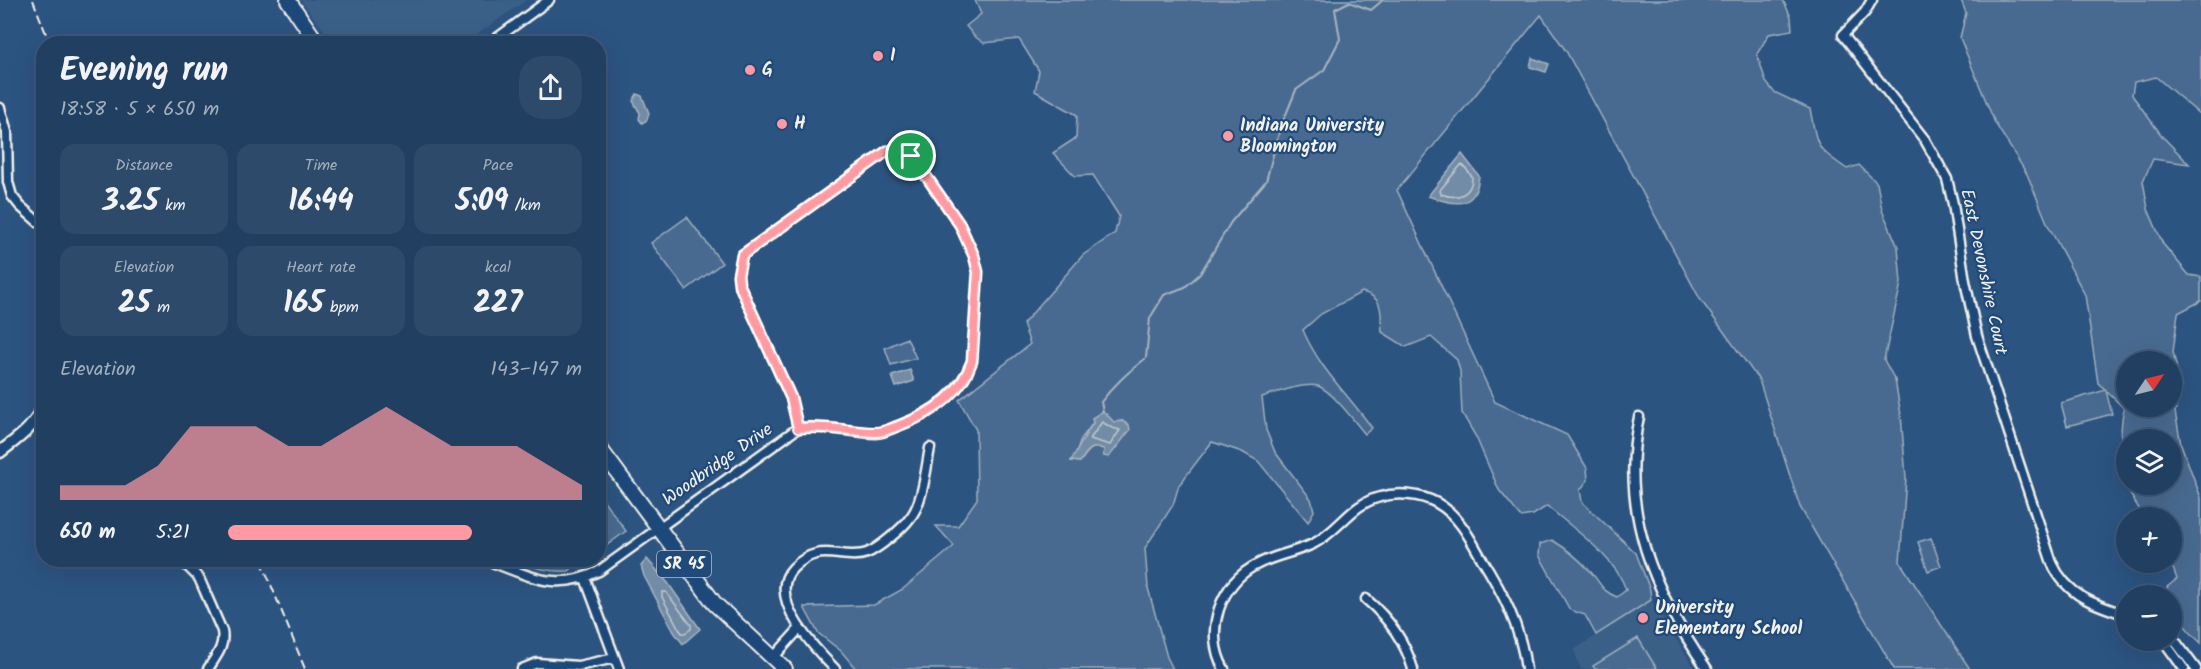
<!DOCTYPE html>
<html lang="en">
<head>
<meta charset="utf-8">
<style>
	:root { --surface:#213f61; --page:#2d4a6a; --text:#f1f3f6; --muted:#a2afbd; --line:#3e5876; --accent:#ff9aa2 }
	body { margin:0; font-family:Kalam,sans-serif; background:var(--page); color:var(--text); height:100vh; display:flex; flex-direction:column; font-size:22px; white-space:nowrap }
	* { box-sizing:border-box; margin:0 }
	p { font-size:20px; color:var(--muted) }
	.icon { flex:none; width:33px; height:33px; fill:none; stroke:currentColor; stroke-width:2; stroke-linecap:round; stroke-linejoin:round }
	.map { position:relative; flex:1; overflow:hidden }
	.details { position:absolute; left:36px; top:36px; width:570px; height:531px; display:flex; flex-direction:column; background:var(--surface); border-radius:24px; box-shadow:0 6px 24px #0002,0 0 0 2px var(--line) }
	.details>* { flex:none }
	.needle { width:39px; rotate:55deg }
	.tools { position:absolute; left:2116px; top:351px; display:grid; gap:12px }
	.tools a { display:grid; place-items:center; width:66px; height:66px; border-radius:50%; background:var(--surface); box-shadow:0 6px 24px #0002,0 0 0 2px var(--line); font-size:30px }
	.pin { position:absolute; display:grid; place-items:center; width:51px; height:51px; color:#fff; margin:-26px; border:3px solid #fff; border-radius:50%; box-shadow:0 2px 6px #0007 }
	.round { display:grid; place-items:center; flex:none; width:63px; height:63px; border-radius:24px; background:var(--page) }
	.summary { display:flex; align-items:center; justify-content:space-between; height:102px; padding:0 24px }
	h1 { font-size:33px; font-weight:700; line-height:45px }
	.stats { display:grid; grid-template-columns:repeat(3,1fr); gap:9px; height:102px; padding:6px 24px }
	.stats div { display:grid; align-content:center; border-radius:15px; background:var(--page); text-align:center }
	.stats b { font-size:30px; font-weight:700 }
	.stats small { font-size:16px; font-weight:400 }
	.stats p { font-size:16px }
	.chart { height:168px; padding:12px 24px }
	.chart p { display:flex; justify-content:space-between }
	.chart svg { width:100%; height:108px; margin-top:6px; fill:var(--accent); opacity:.7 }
	ul { padding:0 24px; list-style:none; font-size:20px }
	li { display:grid; grid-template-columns:96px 72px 1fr; align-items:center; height:45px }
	li i { height:15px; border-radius:8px; background:var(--accent) }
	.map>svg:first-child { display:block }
	.built { fill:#3b6088 }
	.green { fill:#496b90; stroke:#9eaebc; stroke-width:1.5; fill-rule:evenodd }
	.water { fill:#738ca6; stroke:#a7b4c0; stroke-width:1.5 }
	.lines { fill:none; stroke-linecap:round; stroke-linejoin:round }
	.shore { stroke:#c0c9ce; stroke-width:1.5 }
	.stream { stroke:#a7b4c0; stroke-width:2 }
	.minor-casing { stroke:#f4f1e8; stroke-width:13 }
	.tertiary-casing { stroke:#f4f1e8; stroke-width:15 }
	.primary-casing { stroke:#f4f1e8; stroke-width:18 }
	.minor { stroke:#1f4a7a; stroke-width:8 }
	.tertiary { stroke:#1f4a7a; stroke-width:10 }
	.primary { stroke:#1f4a7a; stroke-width:14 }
	.rail { stroke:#f4f1e8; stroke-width:2; stroke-dasharray:9 4.5; stroke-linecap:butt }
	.route-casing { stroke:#fff; stroke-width:12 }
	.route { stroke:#ff9aa2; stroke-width:8 }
	.poi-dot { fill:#ff9aa2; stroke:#1f4a7a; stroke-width:2 }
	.labels { text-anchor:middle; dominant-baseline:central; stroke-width:4.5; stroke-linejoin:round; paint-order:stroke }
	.shield { fill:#1f4a7a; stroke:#b4bfc7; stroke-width:1.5 }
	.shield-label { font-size:16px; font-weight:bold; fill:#f4f1e8 }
	.poi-label { font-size:18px; font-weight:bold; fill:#f4f1e8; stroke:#1f4a7a; text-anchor:start }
	.street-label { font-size:18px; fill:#f4f1e8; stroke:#1f4a7a }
</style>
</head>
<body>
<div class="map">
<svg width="2201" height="669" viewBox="0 0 2201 669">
	<rect width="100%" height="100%" fill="#2c5481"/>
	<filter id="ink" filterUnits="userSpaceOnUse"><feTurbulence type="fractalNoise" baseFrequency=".0167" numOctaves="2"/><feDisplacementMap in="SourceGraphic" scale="12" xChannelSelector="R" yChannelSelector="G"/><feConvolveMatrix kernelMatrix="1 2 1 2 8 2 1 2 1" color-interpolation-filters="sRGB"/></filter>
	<g filter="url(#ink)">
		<!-- built -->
		<path class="built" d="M301,0H526L465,43L334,44Z
			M1651,600L1695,669H1581L1574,650Z"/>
		<!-- green -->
		<path class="green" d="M975,0H1783L1791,17L1792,30L1769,34L1757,54L1766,82L1774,92L1810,109C1818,147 1814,147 1847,169L1859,165L1877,183L1882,210L1898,247L1901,283L1884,360L1895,380L1901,415L1906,478L1900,562L1970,669H1894L1800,507L1759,380L1700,299L1566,51L1541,15L1397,190L1495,402L1567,435L1587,468L1588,480L1580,490L1582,502L1636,553L1650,590L1651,600L1596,635L1585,615L1570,610L1539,555L1540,544L1552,540C1566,548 1579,559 1590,571C1601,583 1601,591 1617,597L1626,590C1616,557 1572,528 1547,506L1533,515L1521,517L1499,490L1476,437L1462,413L1460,371L1457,360L1431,337L1406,347L1382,332C1380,312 1385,298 1362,292L1321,314L1303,330C1320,370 1347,393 1372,428L1365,434C1354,421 1332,391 1318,386C1305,382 1275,393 1262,397L1266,430L1275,452L1311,499L1314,511L1308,522L1258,461L1242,452L1212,442L1179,485L1173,505L1145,548L1148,588L1167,657L1173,669H856L841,651L818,633L804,607L874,605L903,589L954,546L936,526H958L977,499L976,430L959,400L1030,344L1023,324L1083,255L1115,233L1119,216L1093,175L1075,176L1053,153L1076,138L1077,115L1035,91L1039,71L1019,39L984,43L974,36L966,26L981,14ZM1102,411L1114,423L1122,421L1104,449C1089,445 1089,451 1080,462L1071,461L1077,451L1081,439Z
			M1961,0H2201V113H2198L2156,77L2134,82L2132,95L2162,136L2189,164L2153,159L2143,181L2148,209L2163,244L2189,275L2201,277V301L2178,313L2173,352L2181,387L2175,412L2181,444L2201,498V643C2188,631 2172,614 2172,596L2169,595L2167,587L2177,579L2171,563L2172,518L2144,517L2130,494L2129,485L2172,484V440H2127V477C2119,461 2120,426 2124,408L2106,391L2112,414L2067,426L2061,403L2106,390L2098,383L2085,295L2048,225L2027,174L1995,123L1960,38L1966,13ZM2127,362H2172V406H2127Z
			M687,217L722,263L686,290L651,243Z
			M907,338L916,358L891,365L885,348Z
			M602,498L626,531L599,551V501Z
			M1931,538L1941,566L1928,571L1918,542Z
			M512,560H580L569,571C548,573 531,566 512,560Z
			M1638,638L1657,669H1595L1593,666Z"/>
		<!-- water -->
		<path class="water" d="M1532,58L1549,64L1546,72L1530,67Z
			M637,94L642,96L649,113L647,120L642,123L639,119L640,113L633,101Z
			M1462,154L1479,176C1476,211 1453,205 1428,196Z
			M910,370L914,381L896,387L892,376Z
			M1103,411L1114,422L1122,421L1129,425L1130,430L1109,457L1103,456L1104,449C1089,445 1088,451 1080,462L1071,461C1079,448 1084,436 1093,423L1092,418Z
			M647,559L668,583L700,629L683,644L674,632L644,576L641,566Z"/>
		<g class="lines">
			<!-- shore -->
			<path class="shore" d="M1461,165L1464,166L1472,177C1472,195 1457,200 1441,194L1440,190Z
				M1102,422L1112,428L1120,430L1110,445L1090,439Z
				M662,592H666L691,625V629L685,633H682L679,629L662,597Z"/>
			<!-- stream -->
			<path class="stream" d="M1103,411L1101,402C1114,384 1129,372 1146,358L1150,318L1164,295L1185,287L1200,274L1231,222L1266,181L1280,129L1296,90L1324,70L1340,39L1335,9L1349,2L1371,10L1383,0"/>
			<defs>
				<path id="minor" d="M1872,0L1865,12L1843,35L1925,140L1947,179L1953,204L1965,281L1977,336L2052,563C2067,596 2095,605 2127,615
					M489,44L549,0
					M0,108L7,132L8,182L12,196L20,206L44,227
					M899,150L911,156L917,163L960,225L974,256L978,272L972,361C960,395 931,414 898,426C892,428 884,433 876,433C850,432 825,425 798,428L791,398L739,284L738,275L742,255L887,151Z
					M1639,417C1619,512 1654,592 1707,669
					M181,560L199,578L222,631C225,647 216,656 208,669
					M486,560C528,575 555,593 599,571L798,428
					M585,578L619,669
					M1366,599C1388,618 1405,641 1413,669
					M2172,637L2196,669
					M2163,640L2184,669
					M773,658L800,628
					M522,669L537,663L578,666L615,658
					M835,669C815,649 765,597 793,568C799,562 807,556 816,554C832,550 850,559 867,553C878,549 903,528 910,518C923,503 926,468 930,448
					M1224,669C1203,632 1220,582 1258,564C1275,555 1296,552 1313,544C1339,531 1351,504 1380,497C1398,492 1420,494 1437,503C1458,515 1469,536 1480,556C1502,591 1521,627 1526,669"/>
				<path id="tertiary" d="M0,452C18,438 35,427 44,405"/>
				<path id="primary" d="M288,0L318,44
					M598,446L715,604L785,669"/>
			</defs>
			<!-- minor casing -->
			<use href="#minor" class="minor-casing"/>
			<!-- tertiary casing -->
			<use href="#tertiary" class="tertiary-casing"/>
			<!-- primary casing -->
			<use href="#primary" class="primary-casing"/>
			<!-- minor -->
			<use href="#minor" class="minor"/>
			<!-- tertiary -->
			<use href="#tertiary" class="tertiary"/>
			<!-- primary -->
			<use href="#primary" class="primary"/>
			<!-- rail -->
			<path class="rail" d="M33,0L50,44
				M261,560L305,669"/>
		</g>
	</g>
	<g class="lines" filter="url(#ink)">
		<defs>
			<path id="route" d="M898,150L911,156L917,163L960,225L974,256L978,272L972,361C961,395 931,414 898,426C892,428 884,432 876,432C850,432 825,425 798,428L791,398L739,284L738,275L742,255L887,151Z"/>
		</defs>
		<!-- route casing -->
		<use href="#route" class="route-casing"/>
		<!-- route -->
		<use href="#route" class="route"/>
	</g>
	<!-- markers -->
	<g class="poi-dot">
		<circle cx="878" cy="56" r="6"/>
		<circle cx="750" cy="70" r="6"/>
		<circle cx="782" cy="124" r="6"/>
		<circle cx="1228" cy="136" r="6"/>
		<circle cx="1643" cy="618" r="6"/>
	</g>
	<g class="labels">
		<!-- shield labels -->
		<rect class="shield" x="657" y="551" width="54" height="26" rx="4.5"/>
		<g class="shield-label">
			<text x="684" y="564">SR 45</text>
		</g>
		<!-- poi labels -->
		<g class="poi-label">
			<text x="890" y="56">I</text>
			<text x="762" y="70">G</text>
			<text x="794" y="124">H</text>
			<text x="1240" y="126">Indiana University<tspan x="1240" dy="21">Bloomington</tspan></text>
			<text x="1655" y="608">University<tspan x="1655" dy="21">Elementary School</tspan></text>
		</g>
		<!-- street labels -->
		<g class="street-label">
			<text transform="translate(1983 272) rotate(78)">East Devonshire Court</text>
			<text transform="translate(718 465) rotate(-35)">Woodbridge Drive</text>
		</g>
	</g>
</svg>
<div class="tools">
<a><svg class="needle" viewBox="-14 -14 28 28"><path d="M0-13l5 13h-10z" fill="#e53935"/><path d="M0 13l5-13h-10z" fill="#a2afbd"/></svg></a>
<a><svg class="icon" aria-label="layers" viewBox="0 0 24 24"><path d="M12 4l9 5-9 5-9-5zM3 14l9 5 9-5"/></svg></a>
<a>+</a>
<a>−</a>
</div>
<div class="pin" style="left:911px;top:156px;background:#1e9e55"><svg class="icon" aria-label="arrive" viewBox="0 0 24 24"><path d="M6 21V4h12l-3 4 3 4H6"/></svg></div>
<section class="details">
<div class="summary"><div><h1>Evening run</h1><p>18:58 · 5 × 650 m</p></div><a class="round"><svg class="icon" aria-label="share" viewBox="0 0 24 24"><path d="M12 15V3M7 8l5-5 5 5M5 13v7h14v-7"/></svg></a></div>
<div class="stats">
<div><p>Distance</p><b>3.25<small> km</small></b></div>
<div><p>Time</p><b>16:44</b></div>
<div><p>Pace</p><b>5:09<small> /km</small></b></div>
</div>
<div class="stats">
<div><p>Elevation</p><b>25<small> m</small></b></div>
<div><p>Heart rate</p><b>165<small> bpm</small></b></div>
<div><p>kcal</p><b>227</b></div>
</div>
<div class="chart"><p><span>Elevation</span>143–147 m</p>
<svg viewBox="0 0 160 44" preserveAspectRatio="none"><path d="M0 44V38L10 38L20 38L30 30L40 14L50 14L60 14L70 22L80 22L90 14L100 6L110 14L120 22L130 22L140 22L150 30L160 38V44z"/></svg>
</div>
<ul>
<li><b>650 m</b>5:21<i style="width:69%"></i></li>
</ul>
</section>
</div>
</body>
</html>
